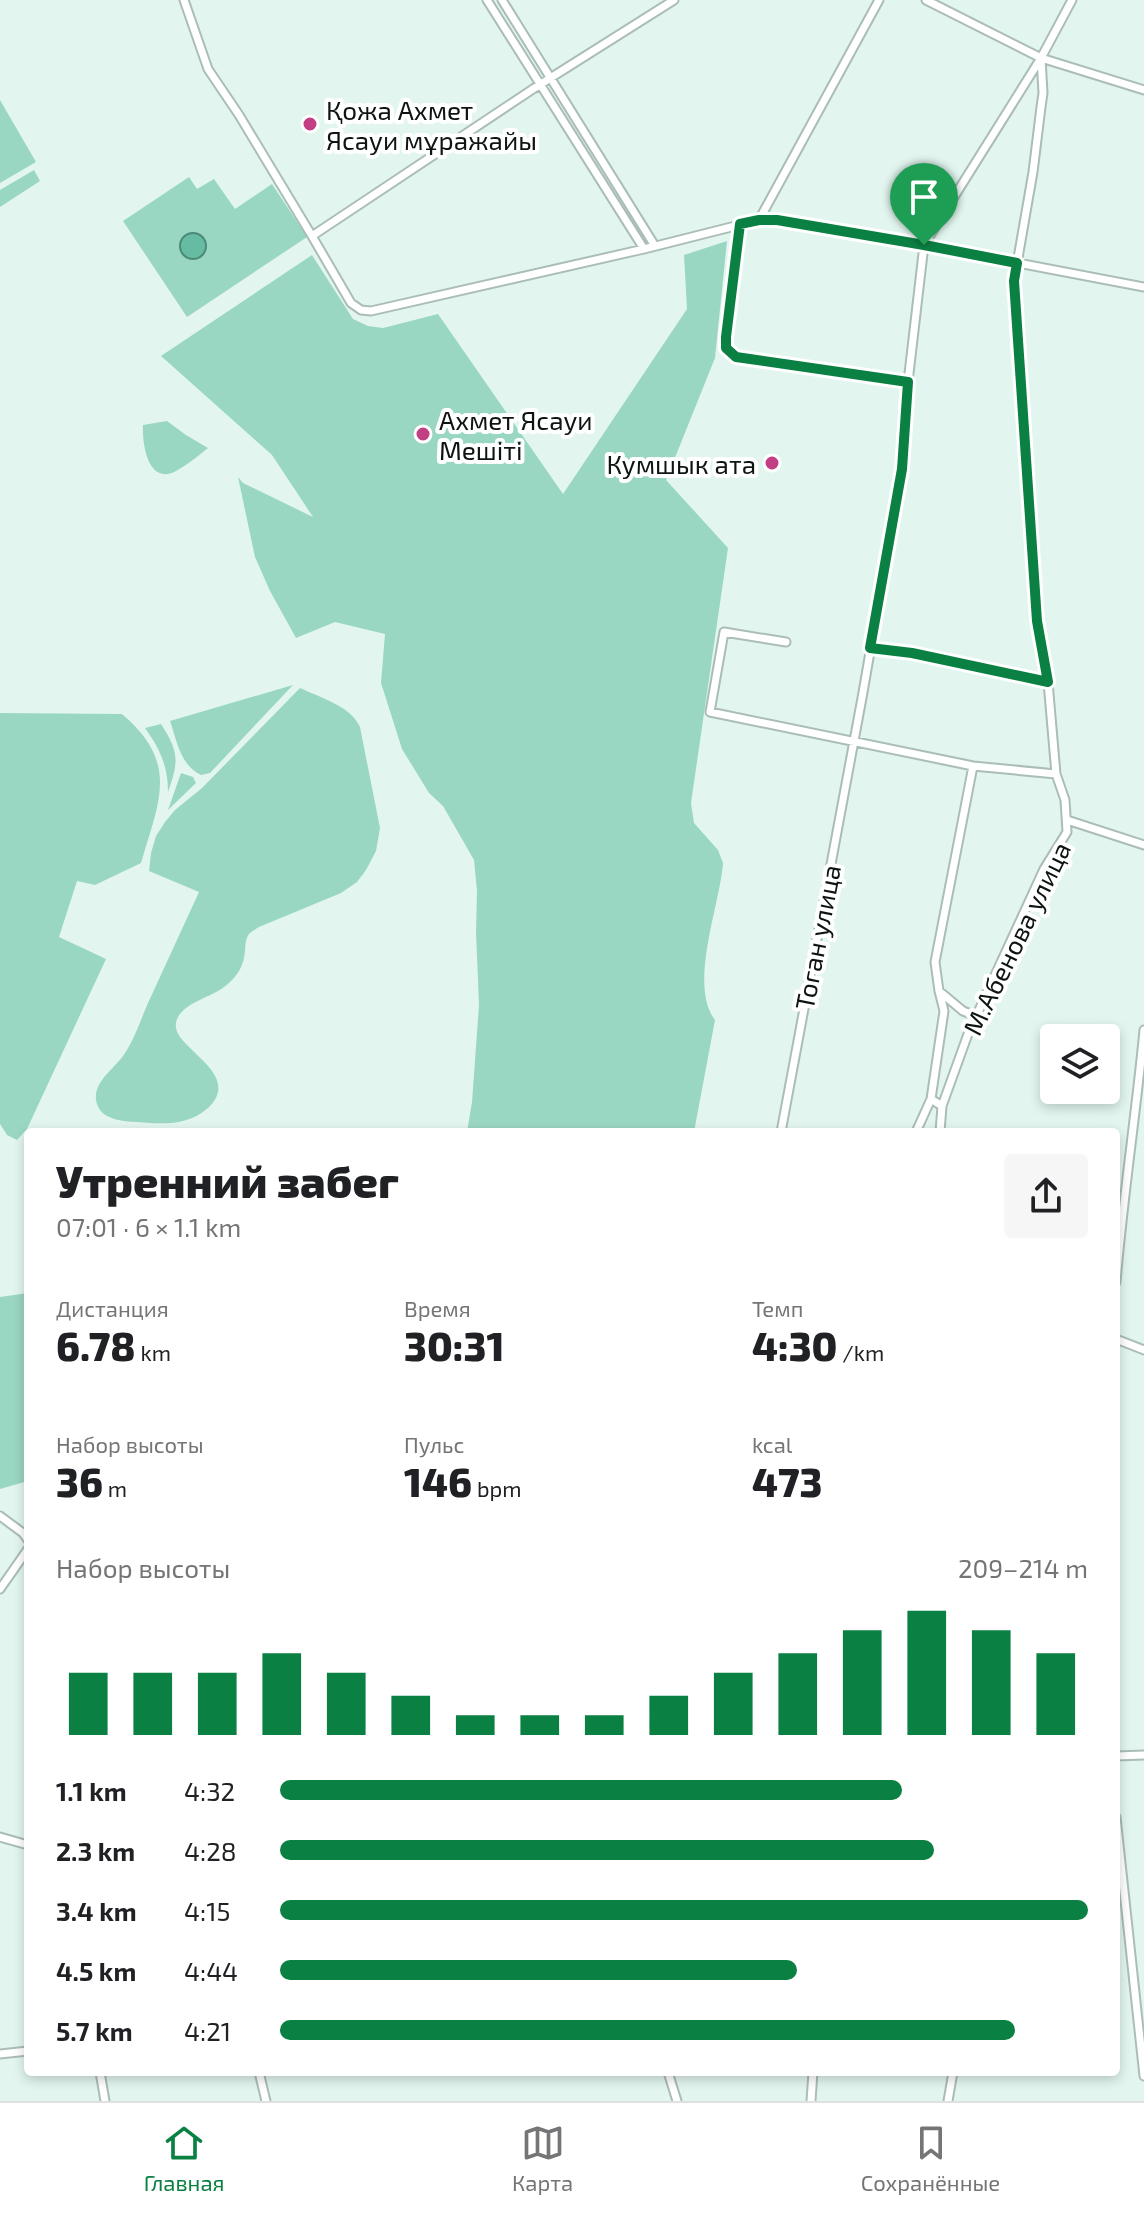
<!DOCTYPE html>
<html lang="ru">
<head>
<meta charset="utf-8">
<style>
	:root { --surface:#fff; --page:#f6f6f6; --text:#202124; --muted:#757577; --line:#e0e0e0; --accent:#0b8043 }
	body { margin:0; font-family:"Exo 2",sans-serif; background:var(--page); color:var(--text); height:100vh; display:flex; flex-direction:column; font-size:30px; white-space:nowrap }
	* { box-sizing:border-box; margin:0 }
	p { font-size:26px; color:var(--muted) }
	.icon { flex:none; width:44px; height:44px; fill:none; stroke:currentColor; stroke-width:2; stroke-linecap:round; stroke-linejoin:round }
	.map { position:relative; flex:1; overflow:hidden }
	.panel { position:absolute; left:24px; top:1128px; width:1096px; height:948px; display:flex; flex-direction:column; background:var(--surface); border-radius:8px; box-shadow:0 4px 12px #0003 }
	.panel>* { flex:none }
	.tools { position:absolute; left:1040px; top:1024px; display:grid; gap:16px }
	.tools a { display:grid; place-items:center; width:80px; height:80px; border-radius:8px; background:var(--surface); box-shadow:0 4px 12px #0003; font-size:40px }
	.pin { position:absolute; display:grid; place-items:center; width:68px; height:68px; color:#fff; margin:-82px -34px; border-radius:50% 50% 50% 0; rotate:-45deg; box-shadow:0 0 8px #0007 }
	.pin .icon { rotate:45deg }
	.round { display:grid; place-items:center; flex:none; width:84px; height:84px; border-radius:8px; background:var(--page) }
	.head { display:flex; align-items:center; justify-content:space-between; height:136px; padding:0 32px }
	h1 { font-size:44px; font-weight:800; line-height:60px }
	.metrics { display:grid; grid-template-columns:repeat(3,1fr); gap:12px; height:136px; padding:8px 32px }
	.metrics div { display:grid; align-content:center }
	.metrics b { font-size:40px; font-weight:800 }
	.metrics small { font-size:22px; font-weight:400 }
	.metrics p { font-size:22px }
	.chart { height:224px; padding:16px 32px }
	.chart p { display:flex; justify-content:space-between }
	.chart svg { width:100%; height:144px; margin-top:8px; stroke:var(--accent); stroke-width:6 }
	ul { padding:0 32px; list-style:none; font-size:26px }
	li { display:grid; grid-template-columns:128px 96px 1fr; align-items:center; height:60px }
	li i { height:20px; border-radius:10px; background:var(--accent) }
	.dock { display:flex; justify-content:space-around; align-items:center; height:112px; border-top:2px solid var(--line); background:var(--surface); font-size:22px; color:var(--muted) }
	.dock a { display:grid; justify-items:center; gap:4px }
	.dock .current { color:var(--accent) }
	.map>svg:first-child { display:block }
	.green { fill:#9ad7c3 }
	.water { fill:#66bca3; stroke:#4b8a77; stroke-width:2 }
	.lines { fill:none; stroke-linecap:round; stroke-linejoin:round }
	.street-casing { stroke:#aabdb6; stroke-width:11 }
	.street { stroke:#fff; stroke-width:7 }
	.route-casing { stroke:#fff; stroke-width:16 }
	.route { stroke:#0b8043; stroke-width:10 }
	.poi-dot { fill:#c33f83; stroke:#fff; stroke-width:3 }
	.labels { text-anchor:middle; dominant-baseline:central; stroke-width:8; stroke-linejoin:round; paint-order:stroke }
	.poi-label { font-size:26px; fill:#0d1411; stroke:#fff; text-anchor:start }
	.street-label { font-size:26px; fill:#0d1411; stroke:#fff }
</style>
</head>
<body>
<div class="map">
<svg width="1144" height="2101" viewBox="0 0 1144 2101">
	<rect width="100%" height="100%" fill="#e2f6ef"/>
	<!-- green -->
	<path class="green" d="M0,100L36,162L0,183Z
		M34,170L40,181L0,207V190Z
		M189,177L197,189L214,179L235,209L272,184L307,237L187,317L123,221Z
		M727,241L715,358L666,480L728,548L691,803L694,823L718,850L723,863C720,905 688,985 715,1020L694,1132H467L472,1102L479,1005L476,932L477,891L474,860L443,806L429,793L402,749L381,683L385,634L335,622L296,638L270,591L255,557L238,477L243,483L313,517L272,455L161,356L312,255L353,319L368,326L383,328L438,314L563,494L687,309L684,255Z
		M167,421L186,435L208,448C198,456 187,465 176,471C148,486 142,444 143,425Z
		M293,685L210,773L201,775C180,765 177,741 170,721Z
		M300,688C321,698 351,706 360,727L380,828L376,851L366,870L357,882L341,893L259,927C257,928 250,933 249,934C244,941 246,950 244,958C242,969 234,980 224,987C211,998 173,1005 176,1028C179,1050 243,1075 208,1108C191,1123 172,1124 151,1123C134,1121 103,1124 97,1104C90,1083 116,1068 125,1053C135,1038 141,1019 148,1003C165,966 182,929 199,892L149,871L151,853L156,836L165,822L175,810L202,788Z
		M0,713L122,714C180,763 159,801 141,863L95,885L77,881L59,937L106,959L27,1129L17,1140L7,1135L0,1124Z
		M161,724C179,752 179,761 168,792C168,766 160,749 145,728Z
		M181,773L193,777L196,783L168,810Z
		M28,1293V1481L0,1489V1297Z"/>
	<!-- water -->
	<path class="water" d="M180 246a13 13 0 1 1 26 0a13 13 0 1 1-26 0Z"/>
	<g class="lines">
		<defs>
			<path id="street" d="M184,0L208,69L239,115L312,236L533,89L674,0
				M487,0L644,249
				M502,0L655,246
				M926,0L1041,58L1144,90
				M759,220L879,0
				M740,224L733,293L726,337V348L736,357L908,382L902,469L862,698L781,1132
				M312,236L351,303L361,310L371,311L644,249L759,220H777L924,245L1144,287
				M908,382L924,245L1041,58L1072,0
				M786,642L724,632L710,712L973,766L1056,774
				M870,648L912,653L1048,682
				M1067,820L1144,845
				M939,991L963,1011L976,1016
				M942,1106L931,1099L944,1011L939,991L935,962L973,766
				M916,1132L931,1099
				M940,1132L942,1106L968,1034L1044,869L1067,832L1065,800L1056,774L1048,682L1037,621L1014,281L1033,172L1041,107L1043,93L1041,58
				M1116,1282C1123,1198 1136,1114 1144,1030
				M1116,1339L1144,1350
				M0,1516L23,1533L28,1540
				M0,1589L28,1549
				M1116,1756L1144,1755
				M1116,1817L1144,2076
				M0,1837L28,1845
				M0,2054L28,2051
				M100,2072L105,2101
				M259,2072L266,2101
				M668,2072L677,2101
				M811,2101L813,2072
				M948,2101L953,2072"/>
		</defs>
		<!-- street casing -->
		<use href="#street" class="street-casing"/>
		<!-- street -->
		<use href="#street" class="street"/>
	</g>
	<g class="lines">
		<defs>
			<path id="route" d="M759,220H777L924,245L1017,263L1014,281L1037,621L1048,682L912,653L870,648L902,469L908,382L736,357L726,348V337L740,224Z"/>
		</defs>
		<!-- route casing -->
		<use href="#route" class="route-casing"/>
		<!-- route -->
		<use href="#route" class="route"/>
	</g>
	<!-- markers -->
	<g class="poi-dot">
		<circle cx="310" cy="124" r="8"/>
		<circle cx="423" cy="434" r="8"/>
		<circle cx="772" cy="463" r="8"/>
	</g>
	<g class="labels">
		<!-- poi labels -->
		<g class="poi-label">
			<text x="326" y="109">Қожа Ахмет<tspan x="326" dy="30">Ясауи мұражайы</tspan></text>
			<text x="439" y="419">Ахмет Ясауи<tspan x="439" dy="30">Мешіті</tspan></text>
			<text x="756" y="463" text-anchor="end">Кумшык ата</text>
		</g>
		<!-- street labels -->
		<g class="street-label">
			<text transform="translate(817 937) rotate(-79)">Тоган улица</text>
			<text transform="translate(1016 938) rotate(-64)">М.Абенова улица</text>
		</g>
	</g>
</svg>
<div class="tools">
<a><svg class="icon" aria-label="layers" viewBox="0 0 24 24"><path d="M12 4l9 5-9 5-9-5zM3 14l9 5 9-5"/></svg></a>
</div>
<div class="pin" style="left:924px;top:245px;background:#1e9e55"><svg class="icon" aria-label="arrive" viewBox="0 0 24 24"><path d="M6 21V4h12l-3 4 3 4H6"/></svg></div>
<section class="panel">
<div class="head"><div><h1>Утренний забег</h1><p>07:01 · 6 × 1.1 km</p></div><a class="round"><svg class="icon" aria-label="share" viewBox="0 0 24 24"><path d="M12 15V3M7 8l5-5 5 5M5 13v7h14v-7"/></svg></a></div>
<div class="metrics">
<div><p>Дистанция</p><b>6.78<small> km</small></b></div>
<div><p>Время</p><b>30:31</b></div>
<div><p>Темп</p><b>4:30<small> /km</small></b></div>
</div>
<div class="metrics">
<div><p>Набор высоты</p><b>36<small> m</small></b></div>
<div><p>Пульс</p><b>146<small> bpm</small></b></div>
<div><p>kcal</p><b>473</b></div>
</div>
<div class="chart"><p><span>Набор высоты</span>209–214 m</p>
<svg viewBox="0 0 160 44" preserveAspectRatio="none"><path d="M5 44V25M15 44V25M25 44V25M35 44V19M45 44V25M55 44V32M65 44V38M75 44V38M85 44V38M95 44V32M105 44V25M115 44V19M125 44V12M135 44V6M145 44V12M155 44V19"/></svg>
</div>
<ul>
<li><b>1.1 km</b>4:32<i style="width:77%"></i></li>
<li><b>2.3 km</b>4:28<i style="width:81%"></i></li>
<li><b>3.4 km</b>4:15<i style="width:100%"></i></li>
<li><b>4.5 km</b>4:44<i style="width:64%"></i></li>
<li><b>5.7 km</b>4:21<i style="width:91%"></i></li>
</ul>
</section>
</div>
<nav class="dock">
<a class="current"><svg class="icon" aria-label="home" viewBox="0 0 24 24"><path d="M3 11l9-7 9 7M6 9v11h12V9"/></svg>Главная</a>
<a><svg class="icon" aria-label="map" viewBox="0 0 24 24"><path d="M3 6l6-2 6 2 6-2v14l-6 2-6-2-6 2zM9 4v14M15 6v14"/></svg>Карта</a>
<a><svg class="icon" aria-label="saved" viewBox="0 0 24 24"><path d="M7 4h10v16l-5-4-5 4z"/></svg>Сохранённые</a>
</nav>
</body>
</html>
